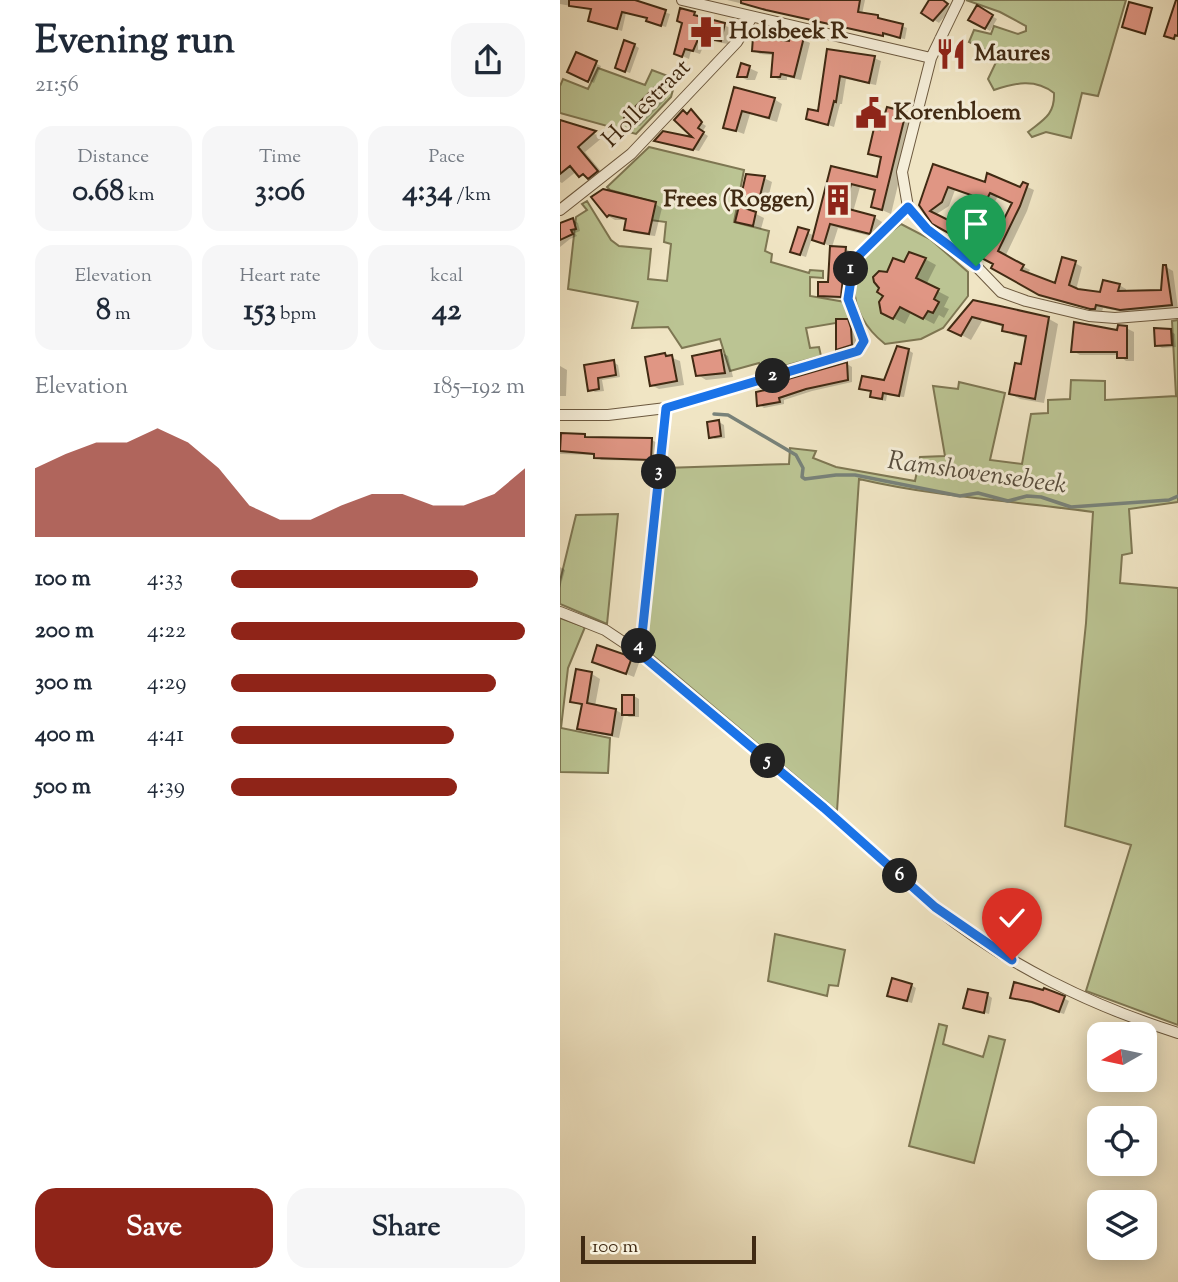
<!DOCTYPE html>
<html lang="en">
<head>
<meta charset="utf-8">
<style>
	:root { --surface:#fff; --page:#f6f6f7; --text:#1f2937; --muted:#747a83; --accent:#8f2418 }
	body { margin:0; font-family:"Sorts Mill Goudy",serif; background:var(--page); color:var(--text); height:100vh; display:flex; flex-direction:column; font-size:26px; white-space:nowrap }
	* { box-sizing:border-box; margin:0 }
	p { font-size:23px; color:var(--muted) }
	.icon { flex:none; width:38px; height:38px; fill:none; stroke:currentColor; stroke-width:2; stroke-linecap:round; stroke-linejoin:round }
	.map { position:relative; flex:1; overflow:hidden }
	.side { display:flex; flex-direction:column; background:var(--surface); width:560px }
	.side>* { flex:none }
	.needle { width:46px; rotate:261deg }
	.fabs { position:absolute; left:527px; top:1022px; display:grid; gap:14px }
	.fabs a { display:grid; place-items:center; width:70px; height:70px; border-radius:14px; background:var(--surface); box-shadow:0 4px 18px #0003; font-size:35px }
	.scale { position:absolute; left:21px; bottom:18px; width:175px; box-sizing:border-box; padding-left:7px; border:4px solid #402a13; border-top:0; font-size:19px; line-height:24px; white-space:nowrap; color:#402a13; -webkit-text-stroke:5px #f5eed9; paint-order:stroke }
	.pin { position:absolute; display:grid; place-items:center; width:60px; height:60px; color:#fff; margin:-72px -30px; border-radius:50% 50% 50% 0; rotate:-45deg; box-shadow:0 0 7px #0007 }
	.pin .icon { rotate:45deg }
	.km { position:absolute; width:35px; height:35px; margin:-18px; border-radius:50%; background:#222; color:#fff; font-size:19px; line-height:35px; text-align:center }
	.round { display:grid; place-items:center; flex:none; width:74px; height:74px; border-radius:21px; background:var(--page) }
	.summary { display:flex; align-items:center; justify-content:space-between; height:119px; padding:0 35px }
	h1 { font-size:38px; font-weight:800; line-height:52px }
	.metrics { display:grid; grid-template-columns:repeat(3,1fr); gap:10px; height:119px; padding:7px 35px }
	.metrics div { display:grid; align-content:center; border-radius:18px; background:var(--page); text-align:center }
	.metrics b { font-size:30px; font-weight:800 }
	.metrics small { font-size:19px; font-weight:400 }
	.metrics p { font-size:19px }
	.chart { height:196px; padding:14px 35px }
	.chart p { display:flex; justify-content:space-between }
	.chart svg { width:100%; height:126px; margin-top:7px; fill:var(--accent); opacity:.7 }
	.primary-button { display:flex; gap:14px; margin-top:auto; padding:14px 35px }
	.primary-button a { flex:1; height:80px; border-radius:21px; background:var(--accent); color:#fff; font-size:28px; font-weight:800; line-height:80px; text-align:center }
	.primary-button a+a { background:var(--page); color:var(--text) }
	ul { padding:0 35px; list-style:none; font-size:23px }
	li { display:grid; grid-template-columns:112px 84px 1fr; align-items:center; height:52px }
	li i { height:18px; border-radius:9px; background:var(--accent) }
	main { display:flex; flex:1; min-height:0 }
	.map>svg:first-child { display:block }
	.green { fill:#bbc493; stroke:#7e7753; stroke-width:2 }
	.shadow { fill:#0003; fill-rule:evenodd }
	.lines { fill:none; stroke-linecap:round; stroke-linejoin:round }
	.stream { stroke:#78827a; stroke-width:3.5 }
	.building { fill:#e09684; stroke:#402a13; stroke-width:2; fill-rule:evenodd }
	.street-casing { stroke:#6c593f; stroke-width:12 }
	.street { stroke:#f5eed9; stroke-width:10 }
	.route-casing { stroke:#fff; stroke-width:14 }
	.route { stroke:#1a73e8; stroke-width:9 }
	.labels { text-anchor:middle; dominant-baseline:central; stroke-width:6; stroke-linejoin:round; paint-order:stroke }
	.poi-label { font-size:24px; font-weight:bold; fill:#402a13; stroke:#f5eed9; text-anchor:start }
	.street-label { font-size:24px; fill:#402a13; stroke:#f5eed9 }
	.water-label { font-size:26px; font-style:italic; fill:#584e3e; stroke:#f5eed9 }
</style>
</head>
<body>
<main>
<section class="side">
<div class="summary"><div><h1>Evening run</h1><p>21:56</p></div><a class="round"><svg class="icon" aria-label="share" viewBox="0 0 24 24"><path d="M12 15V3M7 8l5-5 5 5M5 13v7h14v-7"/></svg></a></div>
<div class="metrics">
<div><p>Distance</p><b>0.68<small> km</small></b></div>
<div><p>Time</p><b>3:06</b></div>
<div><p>Pace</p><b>4:34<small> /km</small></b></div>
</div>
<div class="metrics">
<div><p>Elevation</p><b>8<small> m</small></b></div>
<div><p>Heart rate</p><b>153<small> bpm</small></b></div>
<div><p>kcal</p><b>42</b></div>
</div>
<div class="chart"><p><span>Elevation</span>185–192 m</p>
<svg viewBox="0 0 160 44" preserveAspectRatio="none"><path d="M0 44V20L10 15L20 11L30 11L40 6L50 11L60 20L70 33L80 38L90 38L100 33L110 29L120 29L130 33L140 33L150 29L160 20V44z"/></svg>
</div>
<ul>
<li><b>100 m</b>4:33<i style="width:84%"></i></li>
<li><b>200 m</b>4:22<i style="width:100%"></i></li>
<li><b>300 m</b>4:29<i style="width:90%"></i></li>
<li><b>400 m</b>4:41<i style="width:76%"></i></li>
<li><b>500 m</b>4:39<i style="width:77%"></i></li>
</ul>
<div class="primary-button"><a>Save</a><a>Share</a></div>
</section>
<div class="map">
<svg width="618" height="1282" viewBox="0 0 618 1282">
	<rect width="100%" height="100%" fill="#f0e5c4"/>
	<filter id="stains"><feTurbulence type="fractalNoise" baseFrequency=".00286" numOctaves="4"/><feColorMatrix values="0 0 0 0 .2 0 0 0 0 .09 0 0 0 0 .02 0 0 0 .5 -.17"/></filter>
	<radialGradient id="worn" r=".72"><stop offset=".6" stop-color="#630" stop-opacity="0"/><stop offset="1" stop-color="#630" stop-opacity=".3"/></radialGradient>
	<!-- green -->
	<path class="green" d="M406,0H566L538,96L522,93L511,138L486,132L472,137L468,132C483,120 495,115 494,93C475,78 455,83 434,90L428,79L439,56L409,42L414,30L431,34L434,26L458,34L466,31V26L440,12Z
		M38,68L85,85L92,70L116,79L111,97L76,134L0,113V86L3,79L28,89Z
		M89,147L184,170L174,222L209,231L205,251L212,254L211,262L249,273L250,270L263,271V278L250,277V296L285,302L291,319H276V323L246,328L250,348L259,347L261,356L202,372L199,363L170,371L160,339L122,348L108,327L72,328L78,302L8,289L16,217L27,210L22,204L27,201L51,240L59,246L91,249L88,279L107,281L111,244L104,242L106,222L90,220L94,202L50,190L47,187Z
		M341,224L370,239L408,272V296L383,328L361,339L325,344C306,329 292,307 295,283C295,278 295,271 297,266C306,249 326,236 341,224Z
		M618,320V502L569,509L572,553L562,555L560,583L618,588V1025L526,991L571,845L505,826L526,623L533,512C455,501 376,497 299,479L277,811L84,648L104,468L229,464L230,448L256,451L253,458L276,467L355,481L360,457L385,456L373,386L398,389L399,382L445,393L430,460L462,464L471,414L488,413V400L510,399L511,380L545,381V400L616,396L612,321Z
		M58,514L47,624L0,604V581L16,515Z
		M0,618L25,627L8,668L1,728L50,738L48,773L0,772Z
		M215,934L285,950L278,986L269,985L267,996L208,981Z
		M379,1024L387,1026L383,1044L423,1057L429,1036L445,1040L414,1163L349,1146Z"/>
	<!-- shadow -->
	<path class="shadow" d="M0,0H67L110,14L106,27L92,23L89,18L66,13L62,31L30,21L33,10L0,4Z
		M167,0H305L302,14L318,17L347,28L345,39L273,26Z
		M372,0H381L392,8L379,23L363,13Z
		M417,7L437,19L430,31L410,19Z
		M122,10L171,28L168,44L146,40L140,54L131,51L129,59L116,53L124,23Z
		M243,39L250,43L241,80L227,77V80H219L213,76L215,55L200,54L193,50Z
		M74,45L79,48L70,73L62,70Z
		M269,51L314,58L321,61L316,85L286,79L282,104H280L274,127L248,118L260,113Z
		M17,54L41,66L34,83L14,74Z
		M182,65L198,72L195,80H187L179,76Z
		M176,89L214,99L222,104L217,122L190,114L184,134L165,127Z
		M99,93L106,99L80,126L70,124L71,114Z
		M131,112L142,120L140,122L146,126L142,132L148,136L139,151L101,142L138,140L128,115Z
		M345,114L354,118L331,214L313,206L317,191L300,187L293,212L314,217L322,222L318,238L278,228L272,247L252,238L246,257L237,254L239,229L255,236L272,168L318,179L322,159L310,153L322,132Z
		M0,122L43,137L25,152L45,176L37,182L31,178L29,180L17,171L2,183L0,182Z
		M374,166L426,184L461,189L463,185L474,190L467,211L445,257L470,270L467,275L496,285L515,263L522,267L516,290L542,294L559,285L566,289V293L602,291L606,267L613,271L618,309L569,313L543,308L542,312H539L488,298L433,267L435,263L361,205ZM395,190L413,196L397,227L375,215L389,206ZM438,196L454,203L432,245L416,237Z
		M204,178L212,182L207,203L191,200L183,195Z
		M43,191L95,204L102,208L95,236L72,233L66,229L67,220H55L48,216Z
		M196,214L204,218L201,229L177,221Z
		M13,220L18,223L20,231L15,233L17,236L10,239L0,247V225Z
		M286,249L291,252L285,299L264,298L259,295L269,284Z
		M365,259L376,265L366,285L389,297L384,307L389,309L384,318L379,315L374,324L351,312L345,324L322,312L328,273L345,264Z
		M413,302L489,319L498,324L484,403L460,399L451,394L462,366L467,338L453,335L444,330L445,327L422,321L411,340L390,329Z
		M287,321L292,324L296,332V347L282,352L277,349Z
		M566,328L574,332V361H566L559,355H520L513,351Z
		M610,331L615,334L616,347L602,348L597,345Z
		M348,350L353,353L344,397L327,395L326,401L316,399L312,396L313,392L301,388L325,382Z
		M160,352L168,356L173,377L146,380L138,375Z
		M105,355L120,361L124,385L99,389L91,385Z
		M53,362L58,365L60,377L42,380L44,391L35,392L30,389L26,366Z
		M287,364L292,367V382L252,391L224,400V404L204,408L199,405L222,388Z
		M0,366L7,370L6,396H0Z
		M159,422L164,425L165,438L155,439L150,436Z
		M0,435L24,436L30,439L92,440L97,443L96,461L41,460L36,455L0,454Z
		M0,567L5,570L0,588Z
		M71,659L79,663L74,677L34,661Z
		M18,671L32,674L40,679L35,706L56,710L64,715L74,696L79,699V717H69L64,714L59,738L27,732L19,728L23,706L12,701Z
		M351,985L356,988L352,1003L334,998Z
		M494,993L509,1001L504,1014L452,997Z
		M428,995L432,998L429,1014L405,1007Z"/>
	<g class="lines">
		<!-- stream -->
		<path class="stream" d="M154,414L168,415L236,455L243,468L242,477L245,479L276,475H295L400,496L418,493L448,501L467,496L481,497L511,507L609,500L618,496"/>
	</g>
	<!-- building -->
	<path class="building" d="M9,0H75L106,10L101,26L86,21L87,18L62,12L57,29L28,21L31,9L9,6Z
		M181,0H300L298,12L318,15V18L343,24L340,38L323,33V36L206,10L181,3Z
		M369,0H383L388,4L373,21L361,13Z
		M616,0H618V36L615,35L614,39L604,36Z
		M569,2L592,8L585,34L562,27Z
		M417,5L433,15L425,29L408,20Z
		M120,8L135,12L134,15L165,23L161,41L139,37L133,51L125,49L122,57L114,54L122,23L117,21Z
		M231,34L244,37L234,77L221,74L220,77H211L213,53L192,51L193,37L229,41Z
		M64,40L75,44L65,72L55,68Z
		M267,49L315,56L309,83L280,76L276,102L274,101L268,125L246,119L248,109L258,111Z
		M16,52L37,61L28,82L7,72Z
		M181,63L190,66L187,77H177Z
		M174,87L215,98L209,118L182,111L176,131L163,128Z
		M94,88L102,96L74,125L63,122L66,111L70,112Z
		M327,107L346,112L322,210L311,207L315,190L291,184L285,208L315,216L310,234L270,224L264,244L252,240L271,166L317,177L321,157L308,154L314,128L320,130Z
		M131,109L142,122L138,128L144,132L133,150L94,141L103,131L132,137L114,120L123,110L127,114Z
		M0,120L36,131L18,147L38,171L28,179L23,174L19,177L10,166L0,174Z
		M373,164L425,182L427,173L460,187L463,182L468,184L460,206L438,251L464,265L461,270L495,283L502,257L516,261L509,285L518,289L540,292L543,280L560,284L558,291L601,290L603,265H606L612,305L560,310L536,305L535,309H530L479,295L431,268L433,264L410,252L412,247L407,243L372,224L359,205ZM388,187L411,195L396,224L370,211L382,202ZM430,193L452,203L432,243L410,232Z
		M186,174L205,176L199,200L181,196Z
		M43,189L96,202L89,234L64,230L66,219L49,215L47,217L31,197Z
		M179,206L196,212L193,226L175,222Z
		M13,218L16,229L11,230L13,234L0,240V223Z
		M238,227L249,230L240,255L230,252Z
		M270,246L286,247L281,297L258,296V282H268Z
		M349,252L366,258L356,278L379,289L374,299L379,302L373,313L368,311L363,319L340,307L333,319L321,313L319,302L323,296L317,292L319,288L314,282L313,277L319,271L327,272L333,258L344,262Z
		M413,300L489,317L475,399L449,394L455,363L461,364L466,336L442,331L443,325L412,317L401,336L388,330Z
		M276,319H288L291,328L292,345L276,350Z
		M514,322L557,330L558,325L567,326V358H557V352H511Z
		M594,328L611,329L612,345L595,346Z
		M337,346L349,349L339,396L323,393L322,399L310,397L311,391L299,389L302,376L324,380Z
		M161,350L165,373L136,376L132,356Z
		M105,353L106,356L112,355L117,381L90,386L85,357Z
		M54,360L56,375L38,378L39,389L28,391L24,365Z
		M287,362L288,380L246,389L219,398L220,402L197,406L196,392L220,387L219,383L228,379Z
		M159,420L161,436L149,438L147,422Z
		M1,433L25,434V437L92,438L91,460L34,458V454L0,451Z
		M37,645L72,657L66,674L32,662Z
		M16,669L32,672L27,703L56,709L52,735L17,729L22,704L10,702Z
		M62,695H74V715H62Z
		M332,978L352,984L347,1001L327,996Z
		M454,982L483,990L484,988L505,996L499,1012L472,1002L450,998Z
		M408,989L428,993L424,1013L403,1008Z"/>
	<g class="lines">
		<defs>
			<path id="street" d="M122,0L371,58
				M399,0L371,58L342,172L348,207L367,229L416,266L441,292L466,301L529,316L555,318L618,313
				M0,210L71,154L177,42L192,17
				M0,415H48L106,408L298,351L304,341L288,299L292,267L294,260L348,207
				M0,612L45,630L78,652C140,704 203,755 264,808C301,841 337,876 375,907C445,964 532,1006 618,1033
				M78,652L82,634L106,408"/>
		</defs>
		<!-- street casing -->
		<use href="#street" class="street-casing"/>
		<!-- street -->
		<use href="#street" class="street"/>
	</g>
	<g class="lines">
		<defs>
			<path id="route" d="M416,266L367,229L348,207L294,260L288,299L304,341L298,351L106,408L82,635L78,652L264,808L375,907L452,960"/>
		</defs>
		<!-- route casing -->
		<use href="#route" class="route-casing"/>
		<!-- route -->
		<use href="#route" class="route"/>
	</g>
	<!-- icons -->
	<defs>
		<symbol id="pharmacy-bare" viewBox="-9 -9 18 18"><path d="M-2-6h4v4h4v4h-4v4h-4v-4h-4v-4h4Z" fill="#8f2418" stroke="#f5eed9" stroke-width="2.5" paint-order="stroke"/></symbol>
		<symbol id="restaurant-bare" viewBox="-9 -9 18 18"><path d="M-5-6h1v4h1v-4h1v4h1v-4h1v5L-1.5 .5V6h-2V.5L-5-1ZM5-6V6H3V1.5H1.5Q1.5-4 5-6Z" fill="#8f2418" stroke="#f5eed9" stroke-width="2.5" paint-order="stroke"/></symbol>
		<symbol id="civic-bare" viewBox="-9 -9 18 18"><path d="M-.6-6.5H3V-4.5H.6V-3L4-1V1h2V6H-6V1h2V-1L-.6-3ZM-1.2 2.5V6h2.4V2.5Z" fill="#8f2418" stroke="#f5eed9" stroke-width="2.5" paint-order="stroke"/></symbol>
		<symbol id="building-bare" viewBox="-9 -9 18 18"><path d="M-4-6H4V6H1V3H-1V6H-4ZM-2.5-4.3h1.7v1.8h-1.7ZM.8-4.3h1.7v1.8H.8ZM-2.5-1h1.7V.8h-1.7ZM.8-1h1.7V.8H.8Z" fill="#8f2418" stroke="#f5eed9" stroke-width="2.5" paint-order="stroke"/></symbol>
	</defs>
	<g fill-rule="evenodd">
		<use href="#pharmacy-bare" x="124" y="10" width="44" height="44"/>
		<use href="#restaurant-bare" x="369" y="32" width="44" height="44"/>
		<use href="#civic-bare" x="289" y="91" width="44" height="44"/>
		<use href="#building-bare" x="256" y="178" width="44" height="44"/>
	</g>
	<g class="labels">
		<!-- poi labels -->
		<g class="poi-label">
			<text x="169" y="32">Holsbeek R</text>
			<text x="414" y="54">Maures</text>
			<text x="334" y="113">Korenbloem</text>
			<text x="255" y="200" text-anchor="end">Frees (Roggen)</text>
		</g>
		<!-- street labels -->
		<g class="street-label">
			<text transform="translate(87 104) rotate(-45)">Hollestraat</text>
		</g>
		<!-- water labels -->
		<g class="water-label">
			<text transform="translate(417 474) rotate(8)">Ramshovensebeek</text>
		</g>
	</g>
	<rect width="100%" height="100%" filter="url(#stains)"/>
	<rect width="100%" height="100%" fill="url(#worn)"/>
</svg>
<div class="fabs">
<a><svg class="needle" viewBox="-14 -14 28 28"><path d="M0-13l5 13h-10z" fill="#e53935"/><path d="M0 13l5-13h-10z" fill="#747a83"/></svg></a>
<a><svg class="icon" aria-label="locate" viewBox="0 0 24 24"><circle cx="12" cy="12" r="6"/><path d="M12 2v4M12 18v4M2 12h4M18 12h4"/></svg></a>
<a><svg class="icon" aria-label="layers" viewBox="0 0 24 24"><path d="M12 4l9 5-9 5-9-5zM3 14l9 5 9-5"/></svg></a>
</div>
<div class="scale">100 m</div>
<div class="pin" style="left:416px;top:266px;background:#1e9e55"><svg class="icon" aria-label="arrive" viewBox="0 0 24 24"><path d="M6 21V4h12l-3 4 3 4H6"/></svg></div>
<div class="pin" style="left:452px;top:960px;background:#d93025"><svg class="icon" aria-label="check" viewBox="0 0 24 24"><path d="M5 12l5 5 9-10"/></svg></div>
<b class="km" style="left:291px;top:269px">1</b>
<b class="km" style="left:213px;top:376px">2</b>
<b class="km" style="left:99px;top:472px">3</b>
<b class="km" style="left:79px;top:646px">4</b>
<b class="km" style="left:208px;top:761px">5</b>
<b class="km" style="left:340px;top:876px">6</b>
</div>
</main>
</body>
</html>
